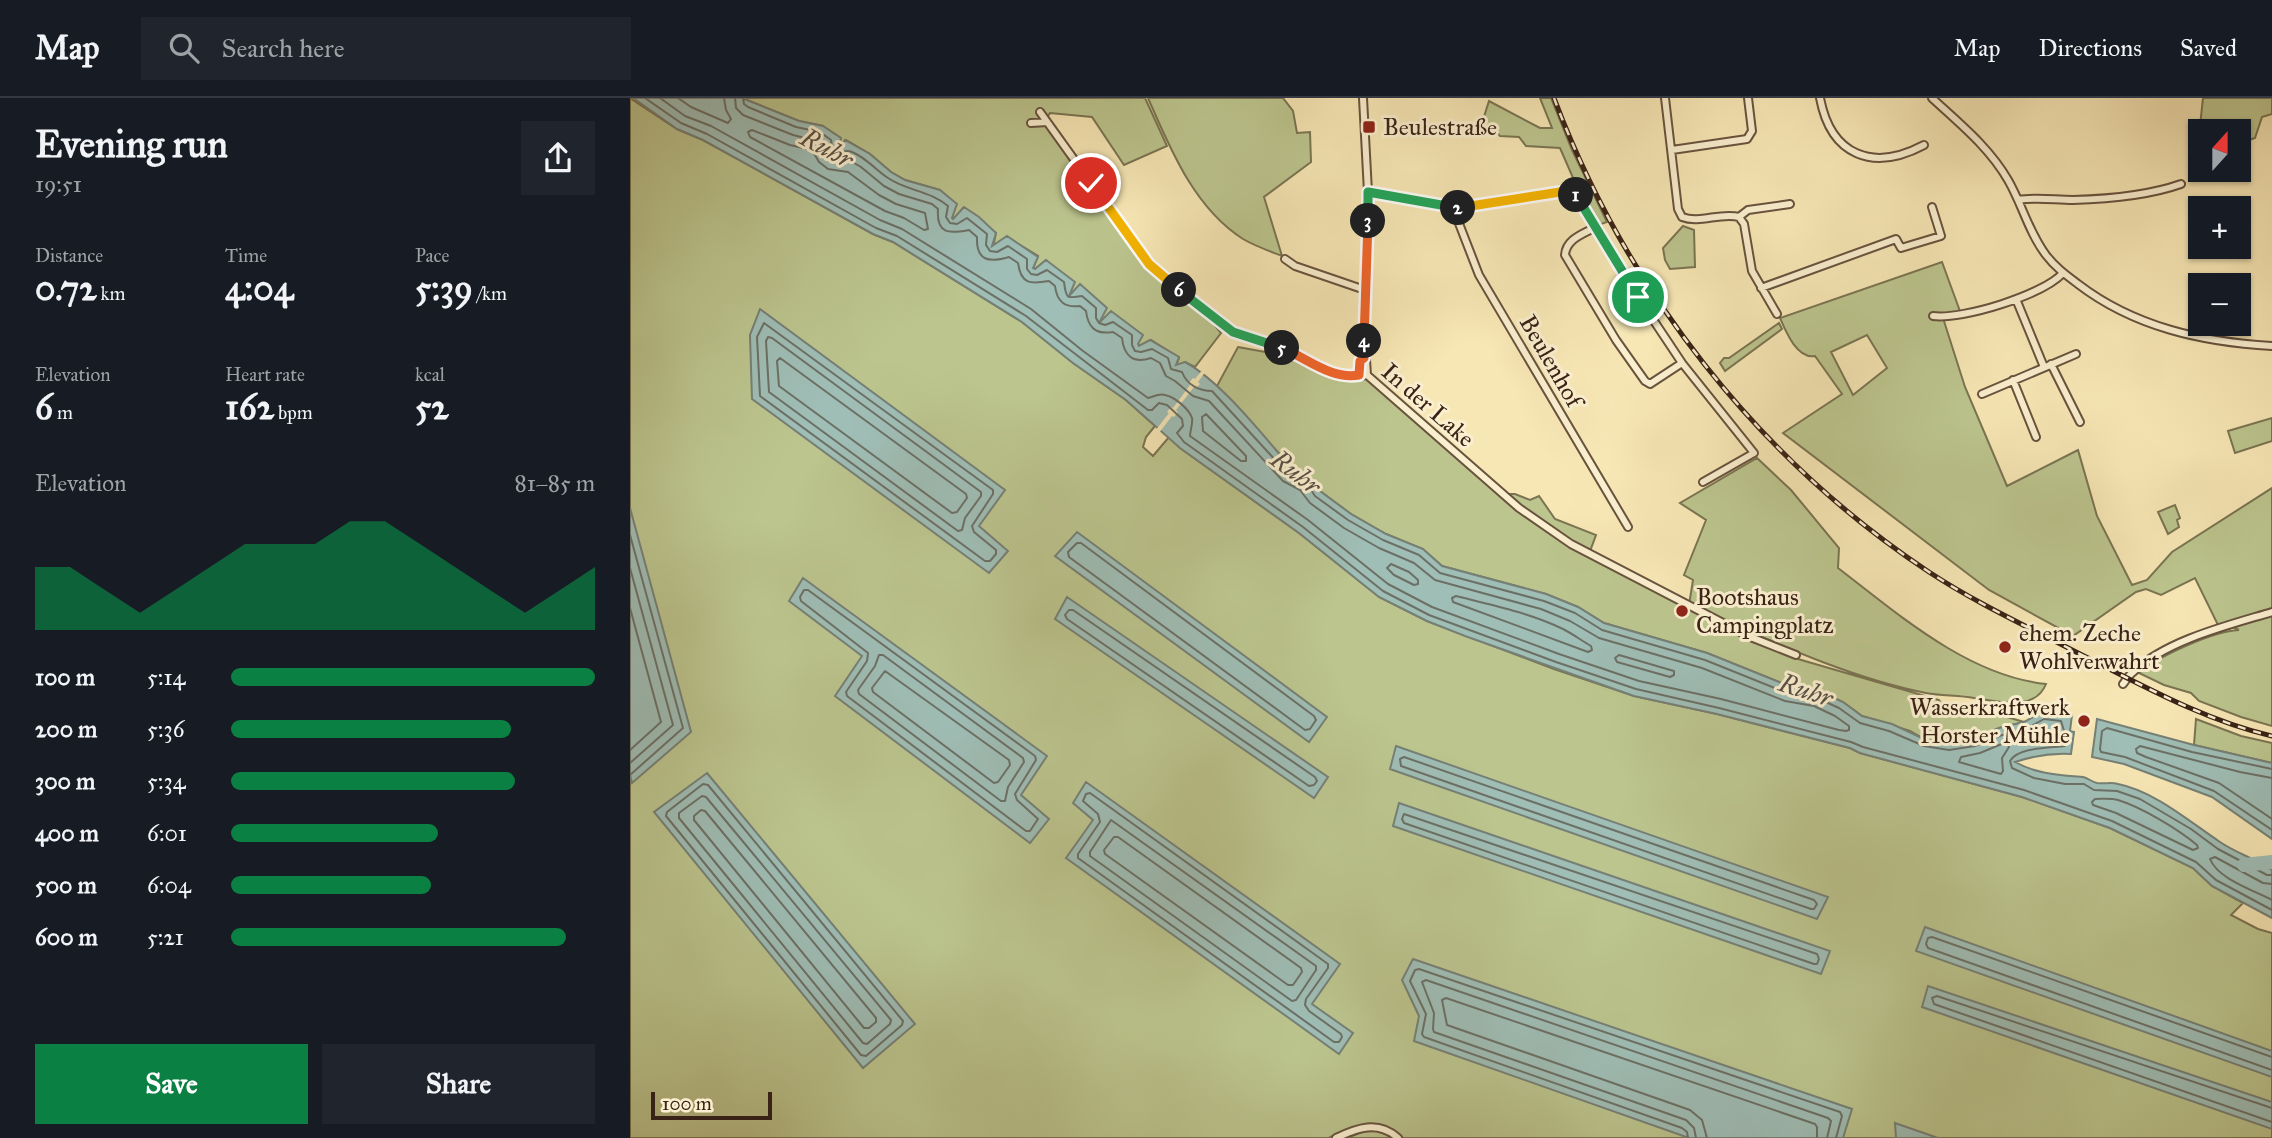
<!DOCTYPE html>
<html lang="en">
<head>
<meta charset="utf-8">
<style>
	:root { --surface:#171b24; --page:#20242c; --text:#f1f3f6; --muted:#9ea1a6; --line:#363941; --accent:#0b8043 }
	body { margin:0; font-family:"IM FELL Great Primer",serif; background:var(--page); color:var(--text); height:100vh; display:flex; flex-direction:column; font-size:26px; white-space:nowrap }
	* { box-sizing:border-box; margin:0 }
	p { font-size:23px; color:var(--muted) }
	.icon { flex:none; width:38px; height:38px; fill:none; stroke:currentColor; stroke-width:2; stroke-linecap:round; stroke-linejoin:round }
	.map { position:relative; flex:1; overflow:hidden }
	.details { display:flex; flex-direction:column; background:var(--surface); width:630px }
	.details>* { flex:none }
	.needle { width:46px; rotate:21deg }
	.buttons { position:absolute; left:1558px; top:21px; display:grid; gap:14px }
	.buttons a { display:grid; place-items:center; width:63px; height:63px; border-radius:0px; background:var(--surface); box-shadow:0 2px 5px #0004; font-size:35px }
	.scale { position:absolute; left:21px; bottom:18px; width:121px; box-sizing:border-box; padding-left:7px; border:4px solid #392216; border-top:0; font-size:19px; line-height:24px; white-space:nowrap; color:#392216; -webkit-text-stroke:5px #faefcf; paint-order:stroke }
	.pin { position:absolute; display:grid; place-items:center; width:60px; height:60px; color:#fff; margin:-30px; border:4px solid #fff; border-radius:50%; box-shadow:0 2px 7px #0007 }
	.km { position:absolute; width:35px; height:35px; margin:-18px; border-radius:50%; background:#222; color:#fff; font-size:19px; line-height:35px; text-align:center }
	.round { display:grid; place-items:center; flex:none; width:74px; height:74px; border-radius:0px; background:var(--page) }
	.summary { display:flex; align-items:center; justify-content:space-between; height:119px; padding:0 35px }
	h1 { font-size:38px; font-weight:700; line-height:52px }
	.figures { display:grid; grid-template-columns:repeat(3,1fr); gap:10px; height:119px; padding:7px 35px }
	.figures div { display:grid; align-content:center }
	.figures b { font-size:35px; font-weight:700 }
	.figures small { font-size:19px; font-weight:400 }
	.figures p { font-size:19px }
	.chart { height:196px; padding:14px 35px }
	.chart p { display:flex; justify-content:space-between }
	.chart svg { width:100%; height:126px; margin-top:7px; fill:var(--accent); opacity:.7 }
	.button { display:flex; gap:14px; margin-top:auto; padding:14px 35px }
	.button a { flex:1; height:80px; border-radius:0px; background:var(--accent); color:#fff; font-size:28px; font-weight:700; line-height:80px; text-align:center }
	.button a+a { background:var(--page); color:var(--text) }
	ul { padding:0 35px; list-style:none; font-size:23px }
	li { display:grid; grid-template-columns:112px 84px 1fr; align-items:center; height:52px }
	li i { height:18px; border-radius:9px; background:var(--accent) }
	header { display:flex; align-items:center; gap:42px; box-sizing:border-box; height:98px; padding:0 35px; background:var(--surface); border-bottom:2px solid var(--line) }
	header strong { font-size:33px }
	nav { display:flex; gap:38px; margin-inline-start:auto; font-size:24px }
	.search { width:490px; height:63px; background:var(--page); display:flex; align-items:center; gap:18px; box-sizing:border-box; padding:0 24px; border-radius:0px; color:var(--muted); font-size:26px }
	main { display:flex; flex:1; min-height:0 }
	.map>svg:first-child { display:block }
	.green { fill:#bcc58e; stroke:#7a7452; stroke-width:2; fill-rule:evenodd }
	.water { fill:#9fbeb6; stroke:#768076; stroke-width:2 }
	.pier { fill:#f7e7b5 }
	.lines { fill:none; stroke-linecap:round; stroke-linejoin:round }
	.shore { stroke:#6c7066; stroke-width:2 }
	.river { stroke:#9fbeb6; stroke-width:14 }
	.street-casing { stroke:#68533e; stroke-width:10 }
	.street { stroke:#faefcf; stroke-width:6 }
	.rail-casing { stroke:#392216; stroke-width:5 }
	.rail { stroke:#faefcf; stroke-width:2.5; stroke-dasharray:8; stroke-linecap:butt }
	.split-1-casing { stroke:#fff; stroke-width:14 }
	.split-2-casing { stroke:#fff; stroke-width:14 }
	.split-3-casing { stroke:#fff; stroke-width:14 }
	.split-4-casing { stroke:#fff; stroke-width:14 }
	.split-5-casing { stroke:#fff; stroke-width:14 }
	.split-6-casing { stroke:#fff; stroke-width:14 }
	.split-7-casing { stroke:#fff; stroke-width:14 }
	.split-1 { stroke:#22a559; stroke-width:9 }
	.split-2 { stroke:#f5b400; stroke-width:9 }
	.split-3 { stroke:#22a559; stroke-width:9 }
	.split-4 { stroke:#f0652b; stroke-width:9 }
	.split-5 { stroke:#f0652b; stroke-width:9 }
	.split-6 { stroke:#22a559; stroke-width:9 }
	.split-7 { stroke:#f5b400; stroke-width:9 }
	.poi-dot { fill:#8f2418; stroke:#faefcf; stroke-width:2.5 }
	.labels { text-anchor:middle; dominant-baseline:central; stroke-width:6; stroke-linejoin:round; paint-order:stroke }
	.poi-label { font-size:24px; fill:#392216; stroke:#faefcf; text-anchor:start }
	.street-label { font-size:24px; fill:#392216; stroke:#faefcf }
	.water-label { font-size:26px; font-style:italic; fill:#585146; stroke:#faefcf }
</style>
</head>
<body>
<header>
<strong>Map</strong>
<div class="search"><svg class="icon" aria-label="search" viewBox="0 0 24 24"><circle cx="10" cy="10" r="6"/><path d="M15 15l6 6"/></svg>Search here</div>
<nav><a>Map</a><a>Directions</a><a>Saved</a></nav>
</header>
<main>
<section class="details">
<div class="summary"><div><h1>Evening run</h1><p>19:51</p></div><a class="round"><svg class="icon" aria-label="share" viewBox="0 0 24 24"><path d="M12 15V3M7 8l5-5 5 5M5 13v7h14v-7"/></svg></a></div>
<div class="figures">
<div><p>Distance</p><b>0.72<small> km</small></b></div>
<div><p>Time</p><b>4:04</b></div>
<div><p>Pace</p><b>5:39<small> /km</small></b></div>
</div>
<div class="figures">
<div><p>Elevation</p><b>6<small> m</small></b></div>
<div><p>Heart rate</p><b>162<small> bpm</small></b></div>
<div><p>kcal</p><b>52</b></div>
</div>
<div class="chart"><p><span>Elevation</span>81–85 m</p>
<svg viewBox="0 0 160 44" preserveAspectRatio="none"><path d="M0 44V22L10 22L20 30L30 38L40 30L50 22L60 14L70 14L80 14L90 6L100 6L110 14L120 22L130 30L140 38L150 30L160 22V44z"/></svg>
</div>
<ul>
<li><b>100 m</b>5:14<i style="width:100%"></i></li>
<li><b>200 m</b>5:36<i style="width:77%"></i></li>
<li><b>300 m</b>5:34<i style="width:78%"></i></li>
<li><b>400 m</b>6:01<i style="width:57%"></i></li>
<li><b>500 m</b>6:04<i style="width:55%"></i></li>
<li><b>600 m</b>5:21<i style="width:92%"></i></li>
</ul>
<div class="button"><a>Save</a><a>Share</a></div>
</section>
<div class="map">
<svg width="1642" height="1040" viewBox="0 0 1642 1040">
	<rect width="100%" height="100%" fill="#f7e7b5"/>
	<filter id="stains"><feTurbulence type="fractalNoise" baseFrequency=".00286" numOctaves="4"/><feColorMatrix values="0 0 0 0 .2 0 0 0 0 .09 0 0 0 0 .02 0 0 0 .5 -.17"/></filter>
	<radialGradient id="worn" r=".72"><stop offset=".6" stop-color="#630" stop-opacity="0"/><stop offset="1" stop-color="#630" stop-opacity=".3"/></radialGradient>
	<!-- green -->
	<path class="green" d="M0,0L47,31L73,42L243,136L263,144L392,224L443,265L496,302L525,328L516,339L513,349L523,358L539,339L550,350L669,435L749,499L797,523L924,571L1004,598L1087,616L1220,650L1230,655L1392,699L1480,730L1563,770L1582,788L1613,805L1601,817L1628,831L1642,835V1040H773C749,1016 724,1028 698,1040H0Z
		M112,0H515L537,48L494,67L462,19L420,15L416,21L517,167L574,214L591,235L565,269L555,264L546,268L549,260L521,242L509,248L481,214L470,225L438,197L416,162L405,171L403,170L408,158L377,139L363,149L366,135L333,110L324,122L310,92L275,82L261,74L240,56L216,42L208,52L193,28L169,23Z
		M518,0H653L663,13L667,35L680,34L681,64L634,99L652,158C639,153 625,148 613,141C564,110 540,50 518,0Z
		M910,0H921L942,52L977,124L968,127L947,89L930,50L896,48L889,39L870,38L866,33L851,28L859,3L910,30H922Z
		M1573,0H1642V16L1632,19L1625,40L1608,46V33H1570V72H1571L1565,77L1561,74L1566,65Z
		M1053,128L1064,132L1065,169L1040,171L1035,162L1033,150Z
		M1312,164L1331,216L1313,220L1335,289L1377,388L1448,352L1467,418L1502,487L1517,482L1542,454L1642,390V628L1611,619L1569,603L1561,595L1534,587L1509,575C1528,558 1584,533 1609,532L1598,527H1588L1565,480L1531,497L1516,491L1506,494L1443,538L1359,492L1153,335L1212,296L1185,258C1167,261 1156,234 1150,220ZM1237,237L1257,270L1223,297L1201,254Z
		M1149,225L1152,231L1095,273L1090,265L1094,260H1099Z
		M608,249L651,257L654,252L705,278H736L873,396H885L900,402L909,398L925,421L966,437L959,456L1117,539L1168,561L1309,602L1315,612L1377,619L1394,624L1369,630L1344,641L1329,643L1319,645L1296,642L1280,633L1232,618L1213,604L1189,593L1159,588L1077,555L974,525L948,509L916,496L812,468L793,451L756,436L721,416L690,393L680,379L665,373L587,288Z
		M1642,320V343L1605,355L1598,333Z
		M1127,360L1161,392L1209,450L1208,470C1268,516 1338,578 1416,586C1405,614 1368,603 1344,600C1328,597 1312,598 1296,595C1215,579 1135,540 1059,507L1063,482L1054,477L1076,422L1050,405Z
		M1545,407L1550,420L1547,422L1549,429L1538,436L1528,414Z
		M1566,621L1611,638L1642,645V665L1564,647Z
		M739,1031L754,1033L764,1040H717Z"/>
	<!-- water -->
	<path class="water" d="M3,0H112L169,23L193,28L211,40L208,52L215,42L240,56L261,74L275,82L310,92L327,106L322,120L323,121L334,109L349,119L366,135L362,148L377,138L408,159L403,170L405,171L416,162L445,184L439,198L450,186L477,210L469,225L481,213L513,237L508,246L509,248L520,242L549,259L546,267L555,264C593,285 634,339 664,373L680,379L690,393L721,416L756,436L793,451L812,468L916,496L948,509L974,525L1077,555L1159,588L1189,593L1213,604L1232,618L1262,626L1296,642L1319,645L1344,641L1369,630L1394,624L1413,614L1442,617L1440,633L1444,634L1441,656C1422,655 1403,658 1385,664C1406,676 1430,677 1453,679C1458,680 1462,684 1467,685C1474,686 1482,684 1488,686C1524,693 1560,724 1590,744C1606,755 1626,761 1642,772V820L1582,788L1563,770L1480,730L1392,699L1230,655L1220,650L1087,616L1004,598L835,538L797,523L749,499L669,435L550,350L496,302L443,265L392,224L263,144L243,136L73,42L47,31Z
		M130,211L375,392L349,428L378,453L359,475L122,301L120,237Z
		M0,410L61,634L2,685L0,677Z
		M447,434L697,619L679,644L425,458Z
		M173,480L417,658L391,697L419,721L400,745L205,598L232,558L159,503Z
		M437,499L698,679L684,700L425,521Z
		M1467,621L1564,647L1642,665V741L1582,699L1494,666L1462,659Z
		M766,648L1198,799L1187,821L760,671Z
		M77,675L285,926L233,970L24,714Z
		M456,684L710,866L682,906L723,935L709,956L436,760L463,722L443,705Z
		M769,705L1200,853L1191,876L763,728Z
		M1295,829L1642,953V979L1286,853Z
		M783,861L1222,1011L1213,1040H1059L784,943L789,918L772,882Z
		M1298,888L1642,1004V1031L1292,909Z
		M1265,1025L1308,1040H1266Z"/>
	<!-- pier -->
	<path class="pier" d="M573,271L576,273L568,284L570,286L566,290L564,289L546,312L548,314L544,319L542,318L529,335L525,333L539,315L537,314L541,309L543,310L560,287L559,285L563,280L565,281Z"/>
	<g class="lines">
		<!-- shore -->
		<path class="shore" d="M15,0L51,25L77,36L246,130L267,138L396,218L518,312H522L529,305L537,307L552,321L553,328L547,335L554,344L673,429L753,493L799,517L926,564L1006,591L1089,610L1221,644L1233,649L1394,692L1482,723L1566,764L1586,782L1642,812
			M30,0L55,18L81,28L250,122L272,131L401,211L453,253L518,300C523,299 529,295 535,297C545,299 559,311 562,320C563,326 560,333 560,338L678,422L758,486L802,509L929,556L1009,583L1091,601L1209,632L1216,633L1219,632V628L1205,618L1184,608L1155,603L1072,570L969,540L940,523L911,511L805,482L784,465L749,450L714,430L680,405L670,392L653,383L579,303L563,298L545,283L536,278L530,265L521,260C503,266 494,258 492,240L483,234C465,237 458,229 456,213L450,208C435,210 427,204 425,188L419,183C401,186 391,187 388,165L379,159C359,165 346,163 347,139L339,132C321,135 306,138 308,111L302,106L269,96L254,88L231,69L219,62L202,61L196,56L192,46L187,43L163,37L113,17L106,10L105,0
			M48,0L61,9L98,25L101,21L96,12L94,0
			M113,0L114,6L118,9L166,29L190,34L201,42L202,49L206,54C213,55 216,51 222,54C237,60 245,72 258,80C277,93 301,93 318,108L316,119L320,125L327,126L337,120L357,136L356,147L360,153L367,154L378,148L397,161V171L401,176L407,177L417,172L434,184C436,200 436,201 452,198L466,210V220L469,225L475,227L483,224L502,237V247L505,253L511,254L522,251L538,260L541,271L552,274C557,287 569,293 582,293L659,377L676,384L685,398L718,422L753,442L789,457L810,475L914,503L945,515L972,532L1075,562L1157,595L1187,600L1209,610L1230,625L1259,633L1294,648L1319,652L1345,648L1372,637L1396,631L1414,621L1431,623L1436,639L1435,648C1420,650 1388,649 1380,663L1382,670L1404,680L1435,686H1454L1464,692L1487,693L1510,701L1561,731L1588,751L1637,777H1642
			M122,32L160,47L182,52L189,64L198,71L218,74L249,97L266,106L295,115L298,131L294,132L274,120L255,113L120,39L118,34Z
			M134,225L363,392V396L342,428L344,434L366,452V456L360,463H355L130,298L127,239Z
			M138,239L142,240L351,394V398L335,420L332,432L328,433L139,294L136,243Z
			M150,260L336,396L337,400L327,414L322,415L149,288L147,263Z
			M576,316L616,358V363H611L573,333L572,319Z
			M0,437L53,630L0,677
			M447,445H451L684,618L686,622L680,631L675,632L439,459L438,454Z
			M761,466L779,474L788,482V486L784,487L764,477L757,470Z
			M0,470L43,627L0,665
			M174,492H178L405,658L406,662L385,696L387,702L408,721L400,733H396L217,598L216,594L237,563L238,555L171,503L170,499Z
			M826,498C862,507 900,515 933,531C943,536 952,543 961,548L962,552L958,554L823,504L822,500Z
			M0,510L31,624L0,652
			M439,512H443L685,679L687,683L684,687L679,688L437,521L435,517Z
			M249,557H253L393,660L394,664L378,689L375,703H371L229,596L228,592L245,568Z
			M989,557L1037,571L1044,573V577L1040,579L987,564L985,560Z
			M255,573L379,662L380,667L368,684L364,685L243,594L242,590Z
			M1374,645H1378L1379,649L1372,660L1373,673L1371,676L1329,664L1331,659L1350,655Z
			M774,659L1184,802L1187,806L1184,811H1181L771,668L770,661Z
			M1642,671L1562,654L1477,630L1472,633L1470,651L1471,654L1495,659L1584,693L1642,732
			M1642,680L1610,674L1510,648L1506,651L1507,655L1516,659L1589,685L1642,721
			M73,686L78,687L273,923L272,927L236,958L231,957L36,718L37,714Z
			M460,695L698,866V870L676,901L675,907L679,913L711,936L712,939L709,944H704L448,760V756L470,724L468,716L453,703L456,696Z
			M72,698L76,699L261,922L260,926L237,946L233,945L49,720V715Z
			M1465,701C1473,701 1481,700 1488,702C1511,709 1548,731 1567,747L1568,750L1563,752L1486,715L1463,707L1462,704Z
			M71,712L75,713L246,920V924L239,930H234L64,722V718Z
			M774,716L1187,856L1189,861L1187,866H1184L774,725L772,721Z
			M481,722L686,868V872L666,902L662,903L460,758V754Z
			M484,739H488L671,870L672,874L663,887H658L475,756L474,752Z
			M1642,786L1633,785L1585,759L1580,761C1588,781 1623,792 1642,802
			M1642,959L1302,839L1298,840L1296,846L1298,850L1642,972
			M1642,1010L1307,898L1302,900L1304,906L1642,1024
			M1058,1040L1057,1034L1052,1030L794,939L792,936L796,916L780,883L785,872L789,871L1210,1014L1212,1018L1206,1040
			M1066,1040L1064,1030L1056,1022L804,934L803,931L804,915L792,884L796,882L1198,1020L1201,1023L1197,1040
			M1077,1040L1072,1022L1060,1012L817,927L812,902L816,900L1185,1026L1187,1029V1040"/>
		<!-- river -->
		<path class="river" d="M1614,767L1642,764"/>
		<defs>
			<path id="street" d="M733,0L738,94L734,231L737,277
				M1035,0L1048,111L1052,119C1070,126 1090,114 1109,119L1118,112L1160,106
				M1190,0C1201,58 1243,74 1294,47
				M1302,0C1329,25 1359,49 1378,82C1392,106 1399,135 1416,157C1425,169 1436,177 1448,186C1504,229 1572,244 1642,248
				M410,14L519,166L528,175L603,234L655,251L706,277L719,279L737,277L889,410L941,446L1118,538L1166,557
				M401,25L417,24
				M1042,52L1117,41L1122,33L1118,0
				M738,94L823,110H837L930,94L939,93L946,96L1008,199L1052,265L1124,355L1073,384
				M1388,102C1406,99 1425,102 1443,102C1479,101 1517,98 1551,86
				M823,110L849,177L998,429
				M1109,119L1114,126L1122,173L1147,216
				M966,129C953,136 936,141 935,157L986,242L1015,283L1020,286L1052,265
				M655,161L665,168L735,192
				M1131,190L1266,141L1271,150L1311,138L1302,109
				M1386,201L1414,269
				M1303,218C1332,222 1413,197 1433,175
				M1421,266L1450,324
				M729,277L730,263L734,260
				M1383,282L1406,339
				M1352,296L1446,256
				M1493,586C1496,582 1499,577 1503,574C1537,542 1599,527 1642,514
				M706,1040C727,1030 748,1022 768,1040"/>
		</defs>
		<!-- street casing -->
		<use href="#street" class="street-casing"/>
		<!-- street -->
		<use href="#street" class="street"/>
		<defs>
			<path id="rail" d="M924,0C996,191 1128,361 1299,474C1346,505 1398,529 1448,555C1510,586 1573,622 1642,638"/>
		</defs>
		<!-- rail casing -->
		<use href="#rail" class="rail-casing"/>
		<!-- rail -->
		<use href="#rail" class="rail"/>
	</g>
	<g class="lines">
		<defs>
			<path id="split-1" d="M946,97L1008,199"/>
			<path id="split-2" d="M828,110L930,94H941L946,97"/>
			<path id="split-3" d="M738,123V94L828,110"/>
			<path id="split-4" d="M734,243L738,123"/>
			<path id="split-5" d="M652,250C677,260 701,282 729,277L730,263L734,260V243"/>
			<path id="split-6" d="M549,192L603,234L652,250"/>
			<path id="split-7" d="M461,85L519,166L549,192"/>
		</defs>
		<!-- split-1 casing -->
		<use href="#split-1" class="split-1-casing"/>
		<!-- split-2 casing -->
		<use href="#split-2" class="split-2-casing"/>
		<!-- split-3 casing -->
		<use href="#split-3" class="split-3-casing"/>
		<!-- split-4 casing -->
		<use href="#split-4" class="split-4-casing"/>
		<!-- split-5 casing -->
		<use href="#split-5" class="split-5-casing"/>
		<!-- split-6 casing -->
		<use href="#split-6" class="split-6-casing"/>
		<!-- split-7 casing -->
		<use href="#split-7" class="split-7-casing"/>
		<!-- split-1 -->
		<use href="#split-1" class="split-1"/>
		<!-- split-2 -->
		<use href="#split-2" class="split-2"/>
		<!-- split-3 -->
		<use href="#split-3" class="split-3"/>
		<!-- split-4 -->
		<use href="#split-4" class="split-4"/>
		<!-- split-5 -->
		<use href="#split-5" class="split-5"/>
		<!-- split-6 -->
		<use href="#split-6" class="split-6"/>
		<!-- split-7 -->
		<use href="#split-7" class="split-7"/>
	</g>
	<!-- markers -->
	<g class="poi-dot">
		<rect x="732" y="22" width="14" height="14" rx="3.5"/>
		<circle cx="1052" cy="513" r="7"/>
		<circle cx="1375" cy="549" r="7"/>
		<circle cx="1454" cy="623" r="7"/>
	</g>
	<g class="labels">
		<!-- poi labels -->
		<g class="poi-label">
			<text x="753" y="29">Beulestraße</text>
			<text x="1066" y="499">Bootshaus<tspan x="1066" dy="28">Campingplatz</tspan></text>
			<text x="1389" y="535">ehem. Zeche<tspan x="1389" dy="28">Wohlverwahrt</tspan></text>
			<text x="1440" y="609" text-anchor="end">Wasserkraftwerk<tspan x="1440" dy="28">Horster Mühle</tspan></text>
		</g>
		<!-- street labels -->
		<g class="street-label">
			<text transform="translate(921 263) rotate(60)">Beulenhof</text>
			<text transform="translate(798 307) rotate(41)">In der Lake</text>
		</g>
		<!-- water labels -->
		<g class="water-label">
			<text transform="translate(197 50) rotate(28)">Ruhr</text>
			<text transform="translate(666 374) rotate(37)">Ruhr</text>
			<text transform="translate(1176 592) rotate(18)">Ruhr</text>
		</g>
	</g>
	<rect width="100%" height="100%" filter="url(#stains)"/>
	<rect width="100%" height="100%" fill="url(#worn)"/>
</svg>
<div class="buttons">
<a><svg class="needle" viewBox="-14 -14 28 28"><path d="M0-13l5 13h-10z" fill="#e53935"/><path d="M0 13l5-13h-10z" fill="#9ea1a6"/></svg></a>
<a>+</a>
<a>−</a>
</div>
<div class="scale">100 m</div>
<div class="pin" style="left:1008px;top:199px;background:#1e9e55"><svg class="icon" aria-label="arrive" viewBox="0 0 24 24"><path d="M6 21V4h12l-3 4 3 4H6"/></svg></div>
<div class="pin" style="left:461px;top:85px;background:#d93025"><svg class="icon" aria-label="check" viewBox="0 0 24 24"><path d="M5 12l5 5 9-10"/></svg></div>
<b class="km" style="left:946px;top:97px">1</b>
<b class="km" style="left:828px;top:110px">2</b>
<b class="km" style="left:738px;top:123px">3</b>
<b class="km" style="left:734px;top:243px">4</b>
<b class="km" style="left:652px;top:250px">5</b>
<b class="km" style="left:549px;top:192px">6</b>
</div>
</main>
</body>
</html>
